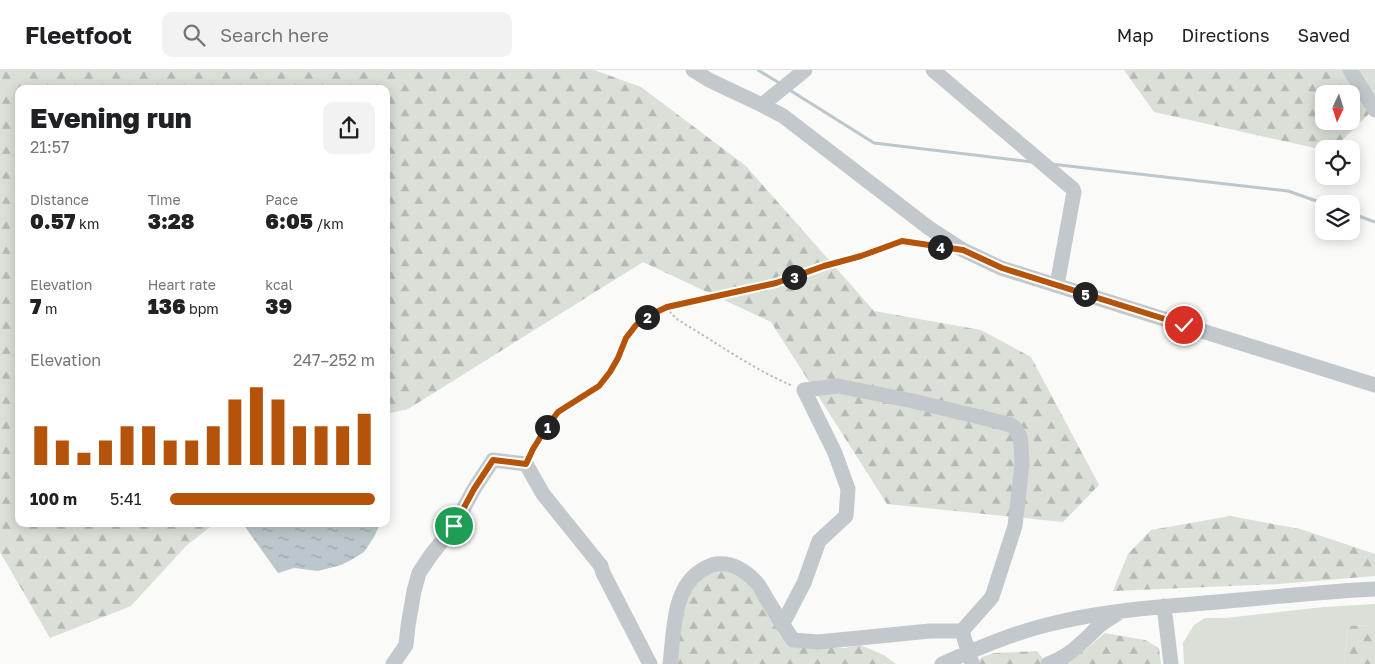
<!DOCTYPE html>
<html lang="en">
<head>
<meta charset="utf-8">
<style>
	:root { --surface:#fff; --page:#f2f2f2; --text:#202124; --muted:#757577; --line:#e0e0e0; --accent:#b45309 }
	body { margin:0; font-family:"Golos Text",sans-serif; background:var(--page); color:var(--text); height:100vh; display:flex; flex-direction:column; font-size:19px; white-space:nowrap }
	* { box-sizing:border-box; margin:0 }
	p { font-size:16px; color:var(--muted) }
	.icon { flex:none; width:28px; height:28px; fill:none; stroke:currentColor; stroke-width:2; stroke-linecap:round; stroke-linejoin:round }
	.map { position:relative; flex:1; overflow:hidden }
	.side { position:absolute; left:15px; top:15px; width:375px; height:442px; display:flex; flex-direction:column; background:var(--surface); border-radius:10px; box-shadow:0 2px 12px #0003 }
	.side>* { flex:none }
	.needle { width:32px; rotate:184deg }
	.tools { position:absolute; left:1315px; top:15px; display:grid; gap:10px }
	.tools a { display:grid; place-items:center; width:45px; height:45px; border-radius:10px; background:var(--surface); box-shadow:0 2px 12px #0003; font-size:25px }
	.pin { position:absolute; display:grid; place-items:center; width:42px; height:42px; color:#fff; margin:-21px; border:2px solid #fff; border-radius:50%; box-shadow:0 1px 5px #0007 }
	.km { position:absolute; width:25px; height:25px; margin:-12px; border-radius:50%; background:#222; color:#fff; font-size:14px; line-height:25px; text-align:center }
	.round { display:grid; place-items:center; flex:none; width:52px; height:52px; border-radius:10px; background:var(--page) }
	.headline { display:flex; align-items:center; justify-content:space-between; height:85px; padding:0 15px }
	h1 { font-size:28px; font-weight:800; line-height:38px }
	.stats { display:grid; grid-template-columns:repeat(3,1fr); gap:8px; height:85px; padding:5px 15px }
	.stats div { display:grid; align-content:center }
	.stats b { font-size:21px; font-weight:800 }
	.stats small { font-size:14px; font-weight:400 }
	.stats p { font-size:14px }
	.chart { height:140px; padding:10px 15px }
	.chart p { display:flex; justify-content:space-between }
	.chart svg { width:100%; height:90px; margin-top:5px; stroke:var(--accent); stroke-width:6 }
	ul { padding:0 15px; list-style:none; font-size:16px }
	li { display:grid; grid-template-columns:80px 60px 1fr; align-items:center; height:38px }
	li i { height:12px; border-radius:6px; background:var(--accent) }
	header { display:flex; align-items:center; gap:30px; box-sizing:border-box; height:70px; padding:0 25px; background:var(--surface); border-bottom:1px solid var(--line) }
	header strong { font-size:24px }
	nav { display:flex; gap:28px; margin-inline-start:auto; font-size:18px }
	.search { width:350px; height:45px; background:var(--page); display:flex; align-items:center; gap:12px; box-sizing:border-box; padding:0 18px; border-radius:10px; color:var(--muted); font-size:19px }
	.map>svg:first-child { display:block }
	.green { fill:#dadfd7 }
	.forest { fill:url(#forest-firs); fill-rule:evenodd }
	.water { fill:url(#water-ripples) }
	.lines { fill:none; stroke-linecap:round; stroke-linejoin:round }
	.stream { stroke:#bbc7cb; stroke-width:3 }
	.path { stroke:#bbbfc2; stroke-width:2; stroke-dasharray:2.5 2.5; stroke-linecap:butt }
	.minor { stroke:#c3c8cc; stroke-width:15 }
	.route-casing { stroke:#fff; stroke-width:10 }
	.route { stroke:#b45309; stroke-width:6 }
</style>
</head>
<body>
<header>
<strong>Fleetfoot</strong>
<div class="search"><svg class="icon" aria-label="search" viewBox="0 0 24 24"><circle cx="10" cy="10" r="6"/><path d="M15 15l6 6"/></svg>Search here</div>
<nav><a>Map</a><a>Directions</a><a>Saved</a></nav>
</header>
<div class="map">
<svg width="1375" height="594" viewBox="0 0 1375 594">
	<defs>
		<pattern id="forest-firs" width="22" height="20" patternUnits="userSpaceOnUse" patternTransform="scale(1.25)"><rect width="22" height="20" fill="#dadfd7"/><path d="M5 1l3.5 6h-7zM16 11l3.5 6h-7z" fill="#b4b9b4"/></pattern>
		<pattern id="water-ripples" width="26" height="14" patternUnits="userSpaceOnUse" patternTransform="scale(1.25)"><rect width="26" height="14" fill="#bbc7cb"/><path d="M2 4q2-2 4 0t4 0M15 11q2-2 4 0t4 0" fill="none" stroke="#9ca6aa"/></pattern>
	</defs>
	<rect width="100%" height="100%" fill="#fafaf8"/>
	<!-- green -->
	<path class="green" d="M1375,534V555L1348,556L1344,594H1184L1183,573L1194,555L1205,548H1226L1324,537Z"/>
	<!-- forest -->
	<path class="forest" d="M0,0H594L641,17L746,96L874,241L981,260L1031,287L1099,415L1063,452L887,434L771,252L643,192L408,339L386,344V19H19V454H214L186,476L131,536L50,568L0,482Z
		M1124,0H1375V38L1333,79H1324V80L1154,42ZM1324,24H1351V51H1324Z
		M1230,446L1300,459L1375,484V506L1279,514L1113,521L1128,484L1151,460Z
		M711,501H723L742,506L802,578H845L860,575L884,585L896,594H677L678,553L690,520Z
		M1375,555V594H1344L1348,556Z
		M1105,563L1145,570L1159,578L1161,594H1065L1085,580Z
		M1037,581L1047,594H977V592L982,587L995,583Z"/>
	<!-- water -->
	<path class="water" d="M243,454H380L374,467L364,482L353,489L341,495L318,501L294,498L278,503Z"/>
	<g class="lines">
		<!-- stream -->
		<path class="stream" d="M758,0L781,14
			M788,19L874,73L1033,92
			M1051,94L1288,121L1325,134
			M1351,143L1375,152"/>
		<!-- path -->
		<path class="path" d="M667,237L671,243L678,250C716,272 752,299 793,316
			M532,382L547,357L558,342L599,316L610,302L618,288L627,268L636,255L647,247L667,237L776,213L824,196L861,186L902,171L933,176"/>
		<!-- minor -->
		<path class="minor" d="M693,0L709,10L762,35L783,46L929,158L963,180L1001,198L1375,315
			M933,0L1073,119L1074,122L1057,215
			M1350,0L1375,40
			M762,35L805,0
			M1164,536L1171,594
			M782,555L804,513L819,471L846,446L848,419L835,383L804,320L838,316L913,331L996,351L1011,355L1016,359L1020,367L1021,376L1022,394L1015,456L992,527L962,561
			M393,594L406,575L408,556L414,521L419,503L431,485L454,456L474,419L493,390L526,394L543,424L601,496L603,503L650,594
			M670,594C674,564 672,521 699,502C705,498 709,495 716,494C732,492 745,500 756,512C761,517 764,525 768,531C776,544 784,557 793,570L818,572L930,561H962L972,594
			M942,594C980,577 1018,561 1059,552C1118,538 1179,536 1239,530C1285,526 1330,521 1375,519
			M1048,594C1071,585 1080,574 1097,558C1103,552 1111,548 1117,544"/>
	</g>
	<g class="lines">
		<defs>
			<path id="route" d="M454,456L474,419L493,390L526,394L533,379L546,358L558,342L599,316L610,302L618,288L626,268L636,255L646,247L667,237L776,213L824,196L861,186L902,171L963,180L1002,198L1184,255"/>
		</defs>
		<!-- route casing -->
		<use href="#route" class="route-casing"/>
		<!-- route -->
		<use href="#route" class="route"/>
	</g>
</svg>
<div class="tools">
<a><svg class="needle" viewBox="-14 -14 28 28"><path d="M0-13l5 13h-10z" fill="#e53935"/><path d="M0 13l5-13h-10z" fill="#757577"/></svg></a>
<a><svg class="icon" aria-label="locate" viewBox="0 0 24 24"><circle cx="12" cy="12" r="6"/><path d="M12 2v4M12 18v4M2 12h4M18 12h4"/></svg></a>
<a><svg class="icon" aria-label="layers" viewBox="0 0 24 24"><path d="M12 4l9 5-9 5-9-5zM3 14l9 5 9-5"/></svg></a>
</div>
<div class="pin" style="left:454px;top:456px;background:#1e9e55"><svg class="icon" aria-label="arrive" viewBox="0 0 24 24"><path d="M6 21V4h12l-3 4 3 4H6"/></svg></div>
<div class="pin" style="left:1184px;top:255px;background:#d93025"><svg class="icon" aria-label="check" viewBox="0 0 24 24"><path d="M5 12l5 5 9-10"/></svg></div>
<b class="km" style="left:547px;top:357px">1</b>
<b class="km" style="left:647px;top:247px">2</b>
<b class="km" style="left:794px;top:207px">3</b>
<b class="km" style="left:940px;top:177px">4</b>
<b class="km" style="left:1085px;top:224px">5</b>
<section class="side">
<div class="headline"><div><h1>Evening run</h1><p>21:57</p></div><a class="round"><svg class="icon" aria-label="share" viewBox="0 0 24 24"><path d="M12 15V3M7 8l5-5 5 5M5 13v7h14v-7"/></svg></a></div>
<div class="stats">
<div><p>Distance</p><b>0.57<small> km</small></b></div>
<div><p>Time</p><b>3:28</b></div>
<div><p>Pace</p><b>6:05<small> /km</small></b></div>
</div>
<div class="stats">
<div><p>Elevation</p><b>7<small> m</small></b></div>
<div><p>Heart rate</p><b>136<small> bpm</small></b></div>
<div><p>kcal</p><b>39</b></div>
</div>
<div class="chart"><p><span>Elevation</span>247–252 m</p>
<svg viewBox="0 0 160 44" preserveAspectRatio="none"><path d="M5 44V25M15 44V32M25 44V38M35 44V32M45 44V25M55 44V25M65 44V32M75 44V32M85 44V25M95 44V12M105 44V6M115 44V12M125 44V25M135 44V25M145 44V25M155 44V19"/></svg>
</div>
<ul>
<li><b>100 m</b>5:41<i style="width:100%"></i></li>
</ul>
</section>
</div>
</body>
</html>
